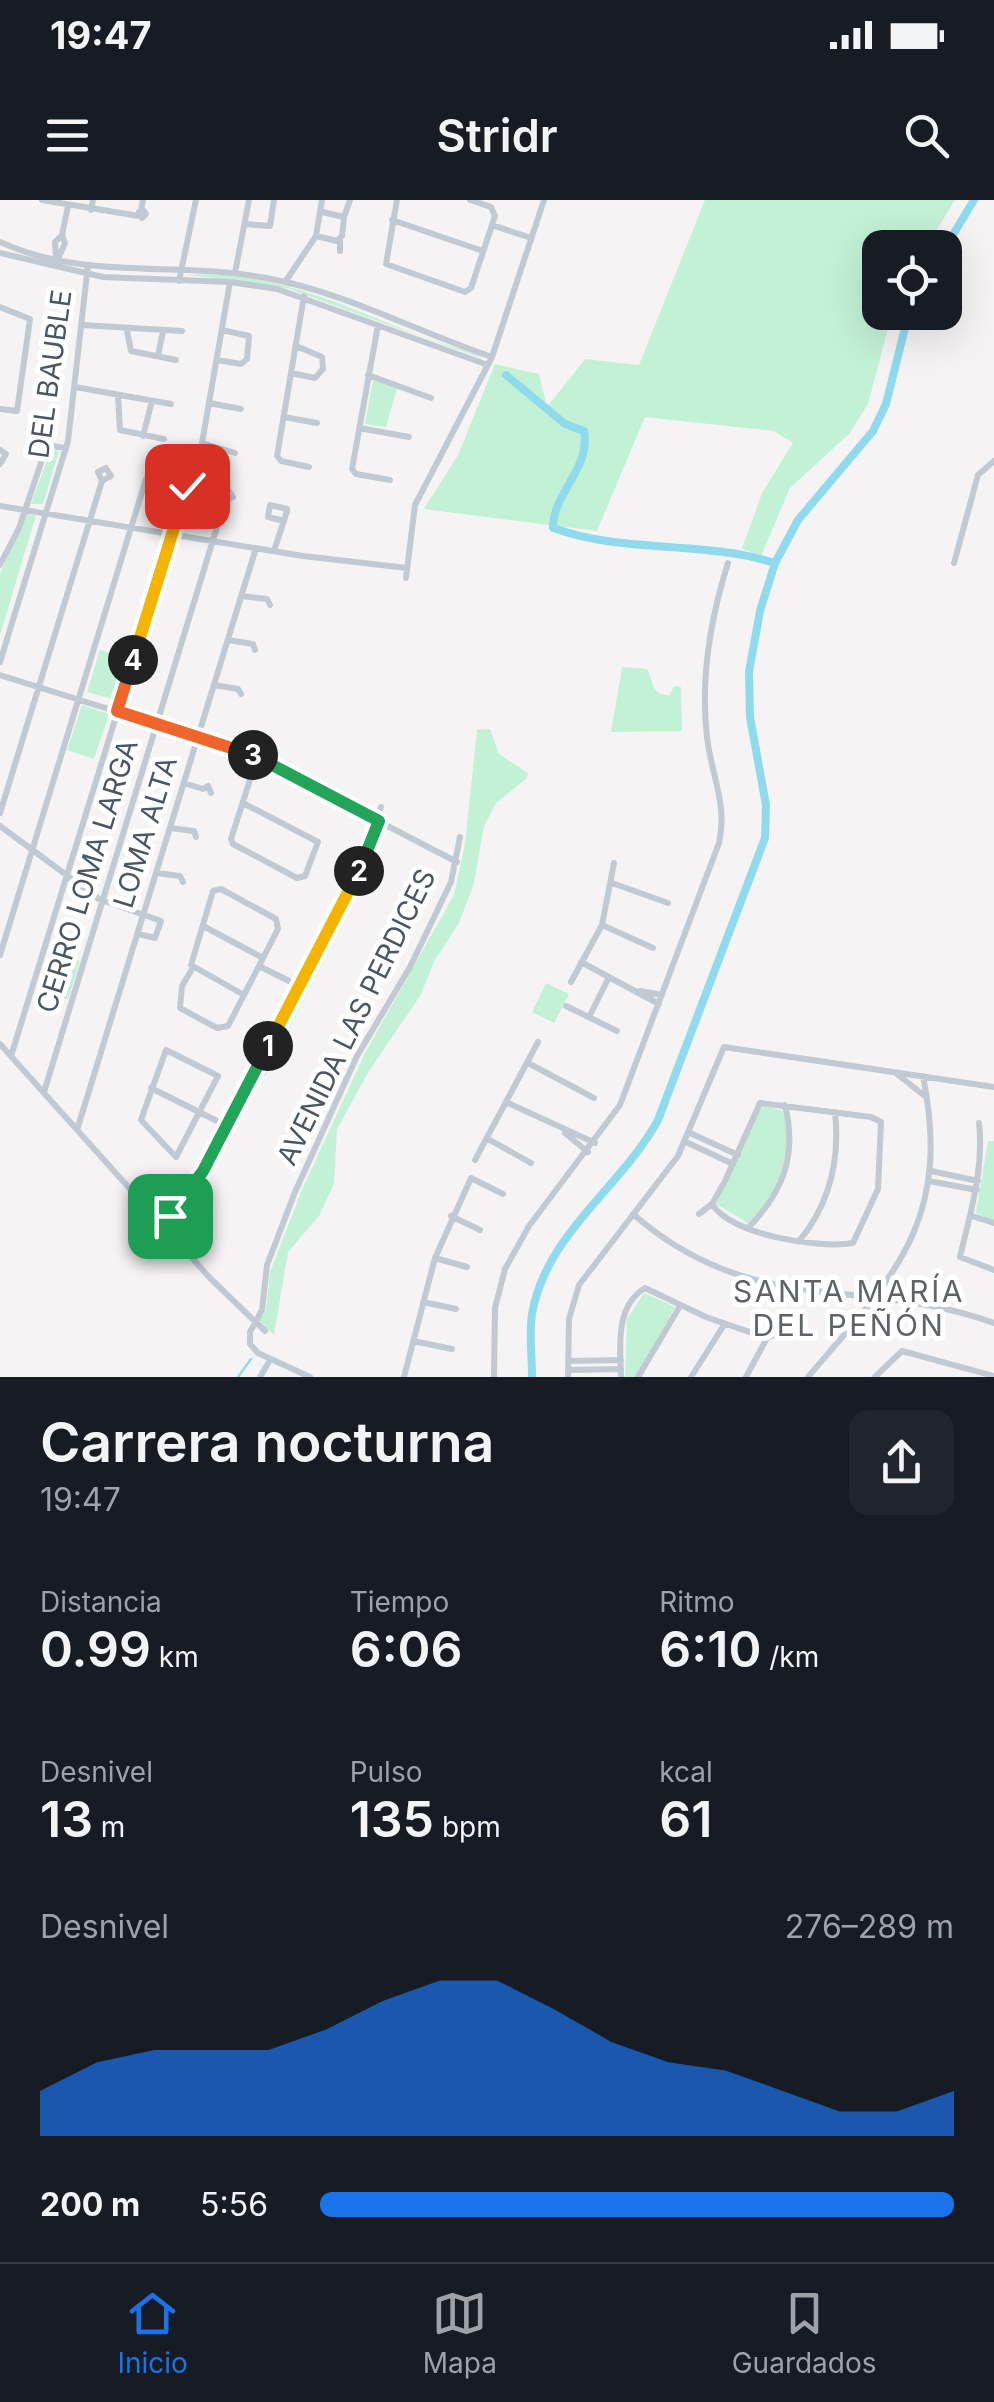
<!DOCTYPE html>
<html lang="es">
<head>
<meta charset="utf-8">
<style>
	:root { --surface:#171b24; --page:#20242c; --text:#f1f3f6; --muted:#9ea1a6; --line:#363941; --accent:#1a73e8 }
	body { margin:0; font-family:Inter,sans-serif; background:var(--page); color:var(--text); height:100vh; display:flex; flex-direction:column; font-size:38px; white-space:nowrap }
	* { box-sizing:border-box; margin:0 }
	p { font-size:32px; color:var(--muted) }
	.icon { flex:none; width:55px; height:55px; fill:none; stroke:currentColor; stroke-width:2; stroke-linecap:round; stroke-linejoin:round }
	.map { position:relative; height:1177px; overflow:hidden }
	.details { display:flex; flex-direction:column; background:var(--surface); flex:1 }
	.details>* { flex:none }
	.controls { position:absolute; left:862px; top:30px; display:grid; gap:20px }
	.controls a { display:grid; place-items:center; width:100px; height:100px; border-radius:20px; background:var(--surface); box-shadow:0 10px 40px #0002; font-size:50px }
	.pin { position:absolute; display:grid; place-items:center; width:85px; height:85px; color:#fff; margin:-42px; border-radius:20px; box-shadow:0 5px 15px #0006 }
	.km { position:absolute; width:50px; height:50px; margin:-25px; border-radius:50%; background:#222; color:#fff; font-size:28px; line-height:50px; text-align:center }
	.round { display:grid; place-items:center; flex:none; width:105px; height:105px; border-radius:20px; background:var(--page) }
	.summary { display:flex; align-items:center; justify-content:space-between; height:170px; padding:0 40px }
	h1 { font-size:55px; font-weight:600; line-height:75px }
	.metrics { display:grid; grid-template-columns:repeat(3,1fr); gap:15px; height:170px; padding:10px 40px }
	.metrics div { display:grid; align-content:center }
	.metrics b { font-size:50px; font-weight:600 }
	.metrics small { font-size:28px; font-weight:400 }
	.metrics p { font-size:28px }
	.chart { height:280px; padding:20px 40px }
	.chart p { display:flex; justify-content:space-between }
	.chart svg { width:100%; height:180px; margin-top:10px; fill:var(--accent); opacity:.7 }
	ul { padding:0 40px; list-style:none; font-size:32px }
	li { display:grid; grid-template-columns:160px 120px 1fr; align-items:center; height:75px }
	li i { height:25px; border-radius:12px; background:var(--accent) }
	.status { display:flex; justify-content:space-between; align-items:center; height:70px; padding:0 50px; background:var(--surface); direction:ltr }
	.status svg { height:28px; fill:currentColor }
	header { display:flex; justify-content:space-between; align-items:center; height:130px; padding:0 40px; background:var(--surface); font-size:45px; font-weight:600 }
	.menu { display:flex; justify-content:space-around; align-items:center; height:140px; border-top:2px solid var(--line); background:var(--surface); font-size:28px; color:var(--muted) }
	.menu a { display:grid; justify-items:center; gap:5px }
	.menu .current { color:var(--accent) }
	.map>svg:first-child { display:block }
	.green { fill:#c3f1d5 }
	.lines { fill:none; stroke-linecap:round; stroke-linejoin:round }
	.stream { stroke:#90daee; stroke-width:2.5 }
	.canal { stroke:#90daee; stroke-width:8 }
	.street { stroke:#c1cad2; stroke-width:6 }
	.split-1-casing { stroke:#fff; stroke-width:20 }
	.split-2-casing { stroke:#fff; stroke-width:20 }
	.split-3-casing { stroke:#fff; stroke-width:20 }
	.split-4-casing { stroke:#fff; stroke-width:20 }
	.split-5-casing { stroke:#fff; stroke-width:20 }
	.split-1 { stroke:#22a559; stroke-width:12 }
	.split-2 { stroke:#f5b400; stroke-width:12 }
	.split-3 { stroke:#22a559; stroke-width:12 }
	.split-4 { stroke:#f0652b; stroke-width:12 }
	.split-5 { stroke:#f5b400; stroke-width:12 }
	.labels { text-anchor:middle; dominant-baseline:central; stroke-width:10; stroke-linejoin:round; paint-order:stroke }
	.street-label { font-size:28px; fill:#4a5661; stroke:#fff }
	.neighbourhood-label { font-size:30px; letter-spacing:2.5px; fill:#5f6368; stroke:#fff }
</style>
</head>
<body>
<div class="status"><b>19:47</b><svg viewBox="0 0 49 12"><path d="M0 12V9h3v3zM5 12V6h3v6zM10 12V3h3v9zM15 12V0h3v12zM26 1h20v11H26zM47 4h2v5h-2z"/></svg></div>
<header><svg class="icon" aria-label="menu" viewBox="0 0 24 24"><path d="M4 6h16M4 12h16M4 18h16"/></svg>Stridr<svg class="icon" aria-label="search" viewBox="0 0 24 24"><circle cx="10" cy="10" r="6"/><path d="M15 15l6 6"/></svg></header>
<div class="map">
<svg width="994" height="1177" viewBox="0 0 994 1177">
	<rect width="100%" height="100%" fill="#f5f3f3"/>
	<!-- green -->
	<path class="green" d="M705,0H955L926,47L880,48V112L892,113L868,204L849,234L790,288L761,356L742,349L762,293L793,243L774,231L645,217L597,331L424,309L458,255L495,164L539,174L547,207L585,159L639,165Z
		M189,75C272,70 345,106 420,136C440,144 466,148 484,159L286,88Z
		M373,180L397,188L386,227L365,224Z
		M51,249L59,251L43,304H31Z
		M27,314L36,315L0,435V374Z
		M100,450L128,458L115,500L87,492Z
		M622,467L647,469C654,481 650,496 670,495L674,486L681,487L682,531L611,532Z
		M82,505L109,514L94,559L67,550Z
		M490,529L499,554L528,573L527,578L496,603L484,626L474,683L459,723L435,760L420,796L369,871L337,929L334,984L319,1016L288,1052L274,1135L259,1121L266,1111L270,1072L302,990L365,853L454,695L465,644L477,530Z
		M337,720L343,723L265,876L259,873Z
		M54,750L80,761L68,800L42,788Z
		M546,783L569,794L554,823L532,812Z
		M766,906L783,911C794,954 779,993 748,1023L716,1004L760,908Z
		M988,941H994V1021L976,1013Z
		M644,1093L675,1107L636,1177H625L627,1119Z"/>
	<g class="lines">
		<!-- stream -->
		<path class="stream" d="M238,1177L251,1159"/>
		<!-- canal -->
		<path class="canal" d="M945,48L974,0
			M506,175L565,224L584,231C591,269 553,292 553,328C625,354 703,340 775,363
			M532,1177C532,1157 529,1134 532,1114C546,1033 621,988 658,920L765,638L766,605L750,517L749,472L760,411L775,363L798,320L873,231L886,204L909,112"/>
		<!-- street -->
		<path class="street" d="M42,0L139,16
			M397,0L386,64L465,92L471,88L495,16L491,7L470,0
			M91,10L93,0
			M141,10L143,0
			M143,10L146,14L142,18L139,12Z
			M344,17L350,0
			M392,20L483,51
			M245,24L270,26L274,0
			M492,25L531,38
			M316,36L337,41L342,36L344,17L322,12
			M340,40V51
			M0,42C85,81 178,61 266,78C345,92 417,132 492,157
			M0,53L103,77L230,82L277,89L488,165
			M56,59L55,42L62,35
			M58,59L65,43L62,35L68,6
			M235,73L249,0
			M179,81L196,0
			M230,82L202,243L235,253
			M285,82L316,36L322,0
			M304,96L277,256L281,261L309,267
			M0,107L30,119L17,211
			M82,125L182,131
			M378,125L352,269L356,274L390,280
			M127,131L131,151L176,160
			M158,156L163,131
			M217,160L241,164L247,159L249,136L222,130
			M291,173L315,178L323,169L322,157L296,146
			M368,175L431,198
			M75,187L171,204
			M118,196L120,230L164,239
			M209,203L241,209
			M0,209L17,211
			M284,217L317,223
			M359,228L409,237
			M143,236L152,201
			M0,250L6,254L0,264
			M102,281L111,276L106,268
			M0,306L303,356L407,368
			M274,351L287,311V309L270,305L268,317L284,321
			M954,363L978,275L994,261
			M0,365L19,328L45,251L51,246L66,248
			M406,378L415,305L492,157L544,0
			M241,396L267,399L270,405
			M228,440L253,444L255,450
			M0,462L68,241L88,65
			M0,475L243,551L457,662
			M214,485L238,489L241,494
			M184,583L203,589L208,586L211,593
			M243,603L318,642L305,676L297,678L233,644L231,639L257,558
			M0,613L102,281L98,272L106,268
			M0,626L99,699L161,721L155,738L138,734
			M170,628L194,631L196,637
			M156,673L180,676L183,682
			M612,683L668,703
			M602,725L653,748
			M205,727L263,758
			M0,755L146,279L151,276L185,282L187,287L11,856
			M581,762L659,804
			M259,766L299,786
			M192,769L182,786L180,808L217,828L228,826L278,729L276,719L221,689L213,691L191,765L244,795
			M571,782L602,725L614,663
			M640,791L662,795
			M566,806L617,831
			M589,817L609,777
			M0,844L210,1078L265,1131
			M166,850L218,876L176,957L141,920Z
			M528,863L594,898
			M897,874L926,897
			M151,888L227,926
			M44,892L225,301L233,297L228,290
			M508,903L595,943
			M979,923C984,969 971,1010 960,1057L994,1070
			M77,930L256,348
			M565,933L588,952
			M690,933L738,955
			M488,939L531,963
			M686,942L733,964
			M475,960L538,842
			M931,971L978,981
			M929,981L977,990
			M633,1014C753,1119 860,1075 994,1123
			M699,1014L712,1004L725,981L760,903L871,917L881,922L878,989L853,1043C819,1049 731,1035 712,1004
			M451,1016L480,1030
			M972,1016L994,1023
			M163,1026L203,971L367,656L381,607
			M748,1028C784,991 797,955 785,905
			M800,1040C830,1003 840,959 835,912
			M435,1058L467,1067
			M423,1102L456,1109
			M767,1138L780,1132
			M413,1141L452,1149
			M568,1161L621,1160
			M568,1170L621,1169
			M260,1177L270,1160
			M310,1177L258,1153L250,1144V1132L262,1110L267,1065L295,992L357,856L410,767L451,682L460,637
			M404,1177L435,1058L471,978L503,994
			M494,1177L495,1108L505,1069L529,1026L620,905L719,643C728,605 711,574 707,537C700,477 710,420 728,363
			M568,1177L569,1119L579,1085L678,956L724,847L994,887
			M621,1177C620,1147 615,1106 645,1088L706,1117L767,1138
			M638,1177L680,1106
			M691,1177L724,1125
			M746,1177L767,1138
			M808,1177C895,1075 952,1021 923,876
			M875,1177L902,1151L994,1176"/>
	</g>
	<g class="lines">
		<defs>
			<path id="split-1" d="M170,1016L203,971L268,846"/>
			<path id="split-2" d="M268,846L359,671"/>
			<path id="split-3" d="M253,555L379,621L359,671"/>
			<path id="split-4" d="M133,460L117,511L253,555"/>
			<path id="split-5" d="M133,460L187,286"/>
		</defs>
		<!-- split-1 casing -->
		<use href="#split-1" class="split-1-casing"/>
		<!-- split-2 casing -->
		<use href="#split-2" class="split-2-casing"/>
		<!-- split-3 casing -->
		<use href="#split-3" class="split-3-casing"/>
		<!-- split-4 casing -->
		<use href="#split-4" class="split-4-casing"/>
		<!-- split-5 casing -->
		<use href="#split-5" class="split-5-casing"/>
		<!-- split-1 -->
		<use href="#split-1" class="split-1"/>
		<!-- split-2 -->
		<use href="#split-2" class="split-2"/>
		<!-- split-3 -->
		<use href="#split-3" class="split-3"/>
		<!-- split-4 -->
		<use href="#split-4" class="split-4"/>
		<!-- split-5 -->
		<use href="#split-5" class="split-5"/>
	</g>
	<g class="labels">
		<!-- street labels -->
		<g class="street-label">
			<text transform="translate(50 174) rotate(-82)">DEL BAUBLE</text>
			<text transform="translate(145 632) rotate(-73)">LOMA ALTA</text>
			<text transform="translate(87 676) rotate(-73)">CERRO LOMA LARGA</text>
			<text transform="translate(356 817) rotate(-64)">AVENIDA LAS PERDICES</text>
		</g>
		<!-- neighbourhood labels -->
		<g class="neighbourhood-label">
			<text x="849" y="1091">SANTA MARÍA<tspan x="849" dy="34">DEL PEÑÓN</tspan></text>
		</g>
	</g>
</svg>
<div class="controls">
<a><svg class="icon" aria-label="locate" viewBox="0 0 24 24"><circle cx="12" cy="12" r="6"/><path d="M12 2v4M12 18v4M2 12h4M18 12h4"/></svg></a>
</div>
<div class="pin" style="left:170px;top:1016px;background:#1e9e55"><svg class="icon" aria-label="arrive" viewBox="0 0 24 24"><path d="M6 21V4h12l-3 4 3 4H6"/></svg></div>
<div class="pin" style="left:187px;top:286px;background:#d93025"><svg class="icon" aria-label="check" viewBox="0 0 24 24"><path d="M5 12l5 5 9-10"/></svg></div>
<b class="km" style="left:268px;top:846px">1</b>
<b class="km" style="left:359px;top:671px">2</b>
<b class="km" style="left:253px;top:555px">3</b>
<b class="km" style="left:133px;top:460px">4</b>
</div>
<section class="details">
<div class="summary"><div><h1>Carrera nocturna</h1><p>19:47</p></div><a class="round"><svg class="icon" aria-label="share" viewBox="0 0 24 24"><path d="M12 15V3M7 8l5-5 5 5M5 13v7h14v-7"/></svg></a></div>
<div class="metrics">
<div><p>Distancia</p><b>0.99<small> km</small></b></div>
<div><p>Tiempo</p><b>6:06</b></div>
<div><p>Ritmo</p><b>6:10<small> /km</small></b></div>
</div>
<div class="metrics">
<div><p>Desnivel</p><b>13<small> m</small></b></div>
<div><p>Pulso</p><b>135<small> bpm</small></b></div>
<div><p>kcal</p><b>61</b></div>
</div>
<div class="chart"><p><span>Desnivel</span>276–289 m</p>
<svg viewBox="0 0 160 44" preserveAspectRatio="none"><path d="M0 44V33L10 26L20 23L30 23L40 23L50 18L60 11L70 6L80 6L90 13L100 21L110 26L120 28L130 33L140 38L150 38L160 33V44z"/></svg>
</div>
<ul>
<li><b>200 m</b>5:56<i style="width:100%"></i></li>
</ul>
</section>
<nav class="menu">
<a class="current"><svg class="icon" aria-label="home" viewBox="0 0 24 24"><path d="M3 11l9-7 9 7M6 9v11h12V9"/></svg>Inicio</a>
<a><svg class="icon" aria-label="map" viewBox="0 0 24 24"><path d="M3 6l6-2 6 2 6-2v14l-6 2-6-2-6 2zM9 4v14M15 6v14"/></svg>Mapa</a>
<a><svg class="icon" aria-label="saved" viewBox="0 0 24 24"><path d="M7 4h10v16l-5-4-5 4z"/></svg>Guardados</a>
</nav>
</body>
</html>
